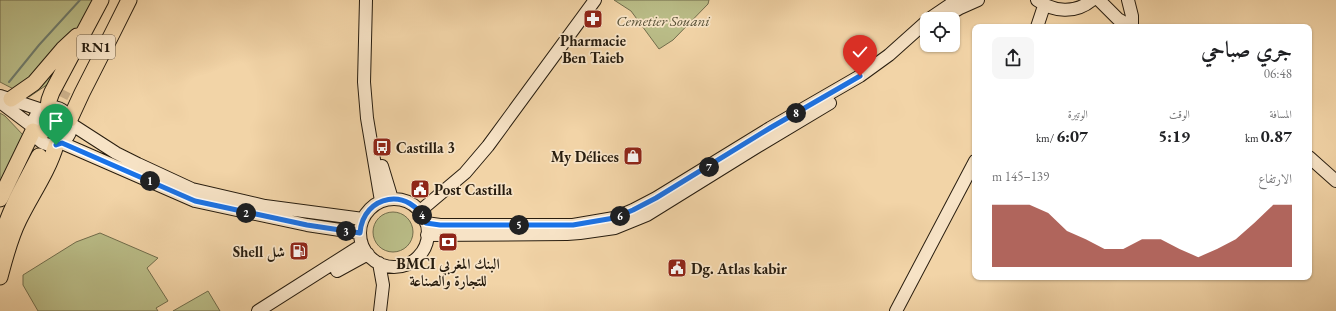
<!DOCTYPE html>
<html lang="ar">
<head>
<meta charset="utf-8">
<style>
	:root { --surface:#fff; --page:#f6f6f6; --text:#202124; --muted:#757577; --accent:#8f2418 }
	body { margin:0; font-family:"EB Garamond",Amiri,serif; background:var(--page); color:var(--text); direction:rtl; height:100vh; display:flex; flex-direction:column; font-size:15px; white-space:nowrap }
	* { box-sizing:border-box; margin:0 }
	p { font-size:13px; color:var(--muted) }
	.icon { flex:none; width:22px; height:22px; fill:none; stroke:currentColor; stroke-width:2; stroke-linecap:round; stroke-linejoin:round }
	.map { position:relative; flex:1; overflow:hidden; direction:ltr }
	.panel { position:absolute; left:972px; top:24px; width:340px; height:256px; display:flex; flex-direction:column; background:var(--surface); border-radius:8px; box-shadow:0 1px 3px #0004; direction:rtl }
	.panel>* { flex:none }
	.tools { position:absolute; left:920px; top:12px; display:grid; gap:8px }
	.tools a { display:grid; place-items:center; width:40px; height:40px; border-radius:8px; background:var(--surface); box-shadow:0 1px 3px #0004; font-size:20px }
	.pin { position:absolute; display:grid; place-items:center; width:34px; height:34px; color:#fff; margin:-41px -17px; border-radius:50% 50% 50% 0; rotate:-45deg; box-shadow:0 0 4px #0007 }
	.pin .icon { rotate:45deg }
	.km { position:absolute; width:20px; height:20px; margin:-10px; border-radius:50%; background:#222; color:#fff; font-size:11px; line-height:20px; text-align:center }
	.round { display:grid; place-items:center; flex:none; width:42px; height:42px; border-radius:8px; background:var(--page) }
	.headline { display:flex; align-items:center; justify-content:space-between; height:68px; padding:0 20px }
	h1 { font-size:22px; font-weight:700; line-height:30px }
	.metrics { display:grid; grid-template-columns:repeat(3,1fr); gap:6px; height:68px; padding:4px 20px }
	.metrics div { display:grid; align-content:center }
	.metrics b { font-size:17px; font-weight:700 }
	.metrics small { font-size:11px; font-weight:400 }
	.metrics p { font-size:11px }
	.chart { height:112px; padding:8px 20px }
	.chart p { display:flex; justify-content:space-between }
	.chart svg { width:100%; height:72px; margin-top:4px; fill:var(--accent); opacity:.7 }
	.map>svg:first-child { display:block }
	.green { fill:#babd88; stroke:#716d4c }
	.lines { fill:none; stroke-linecap:round; stroke-linejoin:round }
	.stream { stroke:#6d7a6b; stroke-width:2 }
	.highway-tunnel { stroke:#caaf89; stroke-width:15; stroke-dasharray:15 8; stroke-linecap:butt }
	.secondary-casing { stroke:#281d0f; stroke-width:14 }
	.highway-casing { stroke:#281d0f; stroke-width:17 }
	.secondary { stroke:#f7e3c6; stroke-width:12 }
	.highway { stroke:#f2d4a7; stroke-width:15 }
	.route-casing { stroke:#fff; stroke-width:8 }
	.route { stroke:#1a73e8; stroke-width:5 }
	.labels { text-anchor:middle; dominant-baseline:central; stroke-width:3.5; stroke-linejoin:round; paint-order:stroke }
	.shield { fill:#f7e3c6; stroke:#665846; stroke-width:1 }
	.shield-label { font-size:14px; font-weight:bold; fill:#281d0f }
	.park-label { font-size:15px; font-style:italic; fill:#544d33; stroke:#f7e3c6 }
	.poi-label { font-size:15px; font-weight:bold; fill:#281d0f; stroke:#f7e3c6; text-anchor:start }
</style>
</head>
<body>
<div class="map">
<svg width="1336" height="311" viewBox="0 0 1336 311">
	<rect width="100%" height="100%" fill="#f2d4a7"/>
	<filter id="stains"><feTurbulence type="fractalNoise" baseFrequency=".005" numOctaves="4"/><feColorMatrix values="0 0 0 0 .2 0 0 0 0 .09 0 0 0 0 .02 0 0 0 .5 -.17"/></filter>
	<radialGradient id="worn" r=".72"><stop offset=".6" stop-color="#630" stop-opacity="0"/><stop offset="1" stop-color="#630" stop-opacity=".3"/></radialGradient>
	<!-- green -->
	<path class="green" d="M0,0H96L54,80L29,97L0,82Z
		M614,0H709L708,4L673,40L659,49L631,11Z
		M0,113L5,116L24,136V150L0,207Z
		M373 232a20 20 0 1 1 40 0a20 20 0 1 1-40 0Z
		M100,233L158,258L147,268L168,301L156,308L158,311H38L23,285V275L76,242Z
		M208,291L220,311H173Z"/>
	<g class="lines">
		<!-- stream -->
		<path class="stream" d="M9,82L39,45L80,0"/>
		<!-- highway-tunnel -->
		<path class="highway-tunnel" d="M50,117L64,90
			M39,156L50,134"/>
		<defs>
			<path id="secondary" d="M366,0L364,82L367,118L381,201
				M1037,0C1054,12 1075,14 1092,0
				M1099,0L1118,19L1132,27
				M1128,0L1132,16V27
				M929,19L957,0
				M942,19L960,8L978,0
				M1037,27L1044,6
				M0,96L42,110
				M0,102L33,127
				M33 126a19 19 0 1 1 38 0a19 19 0 1 1-38 0Z
				M71,124L116,153L138,164L192,189L265,206L363,219
				M62,143L195,201L307,225L360,233
				M1309,157L1336,181
				M382,166L392,199
				M360 233a34 34 0 1 1 68 0a34 34 0 1 1-68 0Z
				M420,211L465,173L488,146L595,0
				M426,223L440,225H573L614,218L633,210L656,198L770,128L860,76L889,55L927,21
				M427,235L567,234L580,233L615,228L647,215L755,148L830,103
				M379,263L383,285L380,311
				M337,271L368,254
				M258,311L362,245
				M896,311L975,161"/>
			<path id="highway" d="M11,99L34,83L63,49L77,36
				M48,107L49,100L52,92L101,0
				M70,119L82,93L113,32L129,0
				M44,131L50,117
				M0,199L33,131
				M0,245C7,213 24,185 39,156
				M0,277C5,258 10,238 19,220C31,195 48,172 56,145"/>
		</defs>
		<!-- secondary casing -->
		<use href="#secondary" class="secondary-casing"/>
		<!-- highway casing -->
		<use href="#highway" class="highway-casing"/>
		<!-- secondary -->
		<use href="#secondary" class="secondary"/>
		<!-- highway -->
		<use href="#highway" class="highway"/>
	</g>
	<g class="lines">
		<defs>
			<path id="route" d="M56,145L62,143L195,201L307,225L360,233C363,194 411,186 426,223L440,225H573L614,218L633,210L656,198L770,128L860,76"/>
		</defs>
		<!-- route casing -->
		<use href="#route" class="route-casing"/>
		<!-- route -->
		<use href="#route" class="route"/>
	</g>
	<!-- icons -->
	<defs>
		<symbol id="pharmacy-square" viewBox="-11 -11 22 22"><rect x="-9" y="-9" width="18" height="18" rx="4" fill="#8f2418" stroke="#f7e3c6"/><path d="M-2-6h4v4h4v4h-4v4h-4v-4h-4v-4h4Z" fill="#fff"/></symbol>
		<symbol id="bus-square" viewBox="-11 -11 22 22"><rect x="-9" y="-9" width="18" height="18" rx="4" fill="#8f2418" stroke="#f7e3c6"/><path d="M-5-6H5V4H4V6H2V4H-2V6H-4V4H-5ZM-3.5-4V0h7V-4ZM-3.5 1.2v1.5H-2V1.2ZM2 1.2v1.5H3.5V1.2Z" fill="#fff"/></symbol>
		<symbol id="shop-square" viewBox="-11 -11 22 22"><rect x="-9" y="-9" width="18" height="18" rx="4" fill="#8f2418" stroke="#f7e3c6"/><path d="M-5-2.5h2.3a2.7 3.5 0 0 1 5.4 0H5L5.5 6h-11ZM-1.5-2.5h3a1.5 2.3 0 0 0-3 0Z" fill="#fff"/></symbol>
		<symbol id="civic-square" viewBox="-11 -11 22 22"><rect x="-9" y="-9" width="18" height="18" rx="4" fill="#8f2418" stroke="#f7e3c6"/><path d="M-.6-6.5H3V-4.5H.6V-3L4-1V1h2V6H-6V1h2V-1L-.6-3ZM-1.2 2.5V6h2.4V2.5Z" fill="#fff"/></symbol>
		<symbol id="bank-square" viewBox="-11 -11 22 22"><rect x="-9" y="-9" width="18" height="18" rx="4" fill="#8f2418" stroke="#f7e3c6"/><path d="M-6-4H6V4H-6ZM0-2.3a2.3 2.3 0 1 0 0 4.6a2.3 2.3 0 1 0 0-4.6Z" fill="#fff"/></symbol>
		<symbol id="fuel-square" viewBox="-11 -11 22 22"><rect x="-9" y="-9" width="18" height="18" rx="4" fill="#8f2418" stroke="#f7e3c6"/><path d="M-5.5-6h7V0h2V4h1.3V-2.5L3-4.5l.8-.8L6-3V5H2.5V1h-1V6h-7ZM-4.2-4.7v3.2H.2V-4.7Z" fill="#fff"/></symbol>
	</defs>
	<g fill-rule="evenodd">
		<use href="#pharmacy-square" x="582" y="8" width="22" height="22"/>
		<use href="#bus-square" x="371" y="136" width="22" height="22"/>
		<use href="#shop-square" x="622" y="145" width="22" height="22"/>
		<use href="#civic-square" x="409" y="178" width="22" height="22"/>
		<use href="#bank-square" x="437" y="231" width="22" height="22"/>
		<use href="#fuel-square" x="288" y="240" width="22" height="22"/>
		<use href="#civic-square" x="666" y="257" width="22" height="22"/>
	</g>
	<g class="labels">
		<!-- shield labels -->
		<rect class="shield" x="77" y="35" width="38" height="24" rx="3"/>
		<g class="shield-label">
			<text x="96" y="47">RN1</text>
		</g>
		<!-- park labels -->
		<g class="park-label">
			<text x="663" y="20">Cemetier Souani</text>
		</g>
		<!-- poi labels -->
		<g class="poi-label">
			<text x="593" y="40" text-anchor="middle">Pharmacie<tspan x="593" dy="17">Ben Taieb</tspan></text>
			<text x="396" y="147">Castilla 3</text>
			<text x="619" y="156" text-anchor="end">My Délices</text>
			<text x="434" y="189">Post Castilla</text>
			<text x="285" y="251" text-anchor="end">Shell شل</text>
			<text x="448" y="263" text-anchor="middle">BMCI البنك المغربي<tspan x="448" dy="17">للتجارة والصناعة</tspan></text>
			<text x="691" y="268">Dg. Atlas kabir</text>
		</g>
	</g>
	<rect width="100%" height="100%" filter="url(#stains)"/>
	<rect width="100%" height="100%" fill="url(#worn)"/>
</svg>
<div class="tools">
<a><svg class="icon" aria-label="locate" viewBox="0 0 24 24"><circle cx="12" cy="12" r="6"/><path d="M12 2v4M12 18v4M2 12h4M18 12h4"/></svg></a>
</div>
<div class="pin" style="left:56px;top:145px;background:#1e9e55"><svg class="icon" aria-label="arrive" viewBox="0 0 24 24"><path d="M6 21V4h12l-3 4 3 4H6"/></svg></div>
<div class="pin" style="left:860px;top:76px;background:#d93025"><svg class="icon" aria-label="check" viewBox="0 0 24 24"><path d="M5 12l5 5 9-10"/></svg></div>
<b class="km" style="left:150px;top:181px">1</b>
<b class="km" style="left:246px;top:213px">2</b>
<b class="km" style="left:346px;top:231px">3</b>
<b class="km" style="left:422px;top:215px">4</b>
<b class="km" style="left:519px;top:225px">5</b>
<b class="km" style="left:620px;top:216px">6</b>
<b class="km" style="left:709px;top:167px">7</b>
<b class="km" style="left:796px;top:113px">8</b>
<section class="panel">
<div class="headline"><div><h1>جري صباحي</h1><p>06:48</p></div><a class="round"><svg class="icon" aria-label="share" viewBox="0 0 24 24"><path d="M12 15V3M7 8l5-5 5 5M5 13v7h14v-7"/></svg></a></div>
<div class="metrics">
<div><p>المسافة</p><b>0.87<small> km</small></b></div>
<div><p>الوقت</p><b>5:19</b></div>
<div><p>الوتيرة</p><b>6:07<small> /km</small></b></div>
</div>
<div class="chart"><p><span>الارتفاع</span>139–145 m</p>
<svg viewBox="0 0 160 44" preserveAspectRatio="none"><path d="M0 44V6L10 6L20 6L30 11L40 22L50 27L60 33L70 33L80 27L90 27L100 33L110 38L120 33L130 27L140 17L150 6L160 6V44z"/></svg>
</div>
</section>
</div>
</body>
</html>
